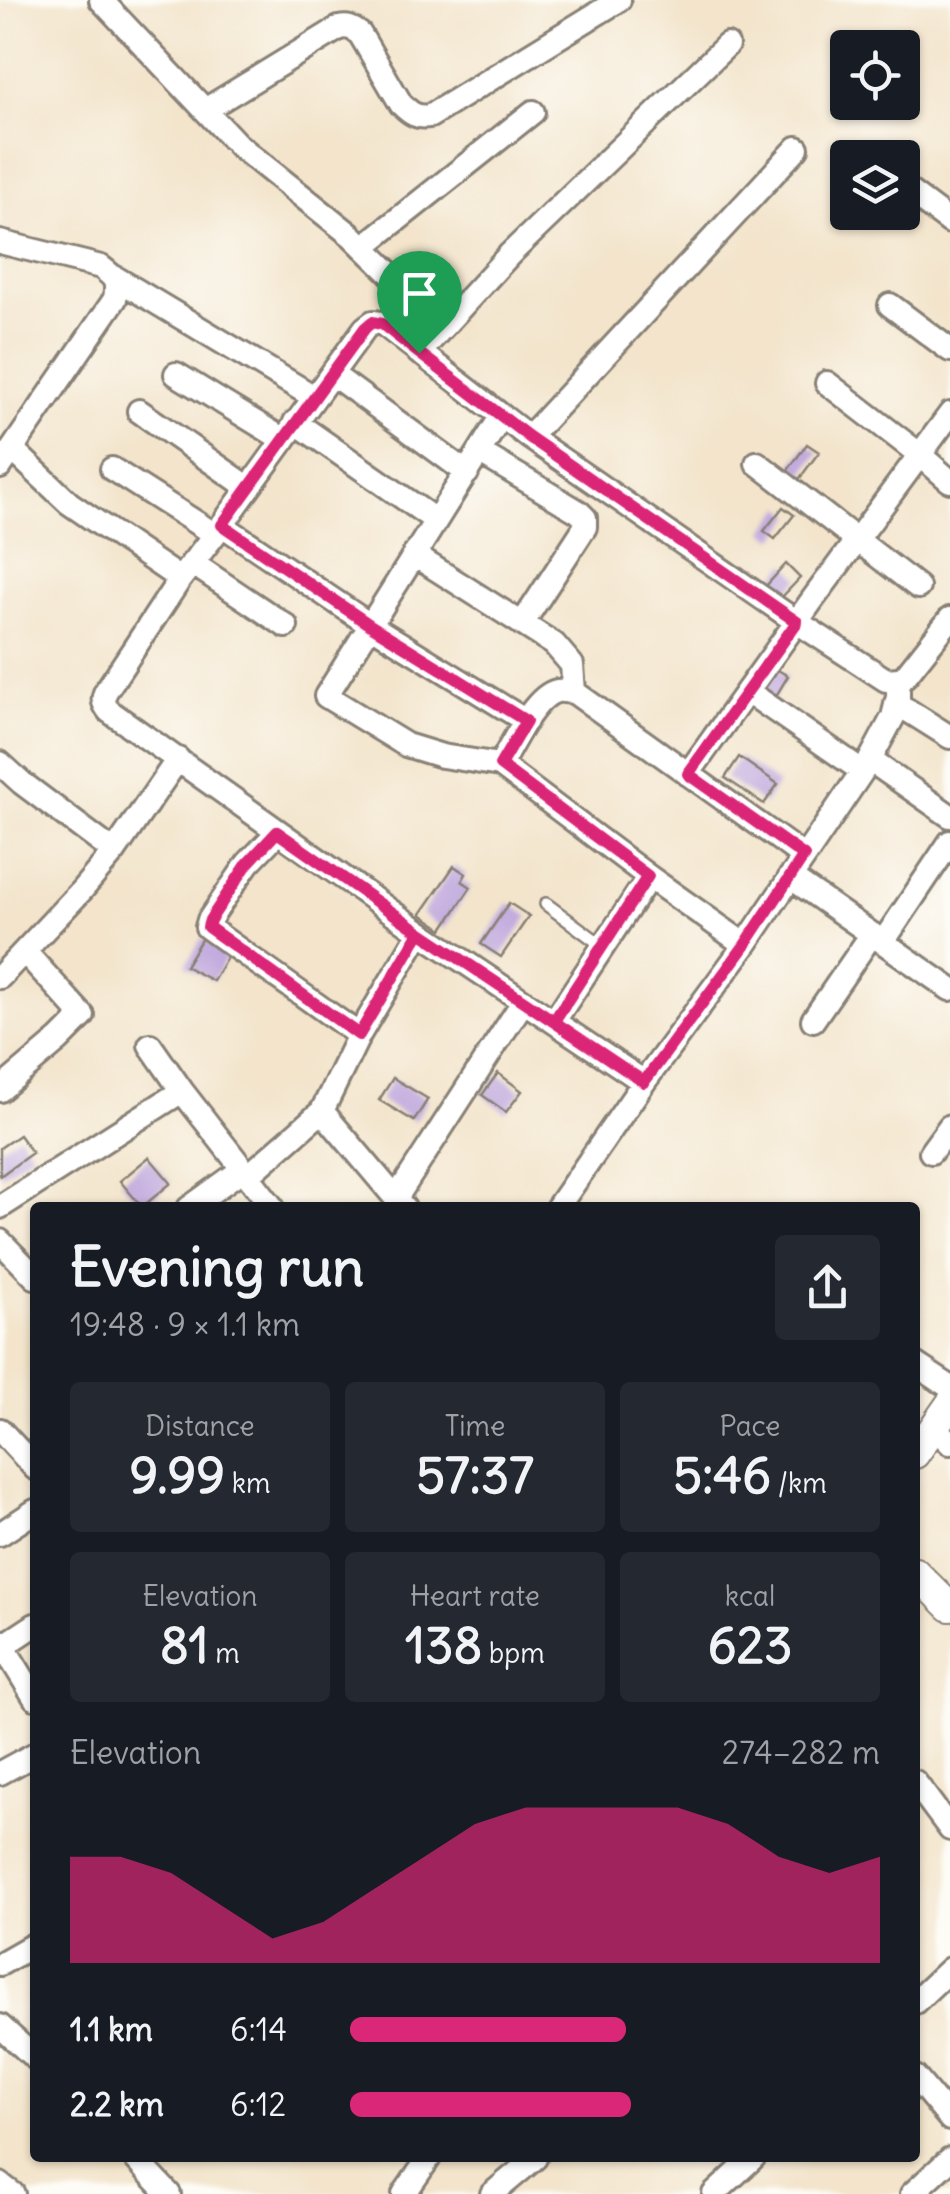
<!DOCTYPE html>
<html lang="en">
<head>
<meta charset="utf-8">
<style>
	:root { --surface:#171b24; --page:#242831; --text:#f1f3f6; --muted:#9ea1a6; --accent:#db2777 }
	body { margin:0; font-family:Delius,sans-serif; background:var(--page); color:var(--text); height:100vh; display:flex; flex-direction:column; font-size:38px; white-space:nowrap }
	* { box-sizing:border-box; margin:0 }
	p { font-size:32px; color:var(--muted) }
	.icon { flex:none; width:55px; height:55px; fill:none; stroke:currentColor; stroke-width:2; stroke-linecap:round; stroke-linejoin:round }
	.map { position:relative; flex:1; overflow:hidden }
	.sheet { position:absolute; left:30px; top:1202px; width:890px; height:960px; display:flex; flex-direction:column; background:var(--surface); border-radius:10px; box-shadow:0 2px 8px #0004 }
	.sheet>* { flex:none }
	.buttons { position:absolute; left:830px; top:30px; display:grid; gap:20px }
	.buttons a { display:grid; place-items:center; width:90px; height:90px; border-radius:10px; background:var(--surface); box-shadow:0 2px 8px #0004; font-size:50px }
	.pin { position:absolute; display:grid; place-items:center; width:85px; height:85px; color:#fff; margin:-102px -42px; border-radius:50% 50% 50% 0; rotate:-45deg; box-shadow:0 0 10px #0007 }
	.pin .icon { rotate:45deg }
	.round { display:grid; place-items:center; flex:none; width:105px; height:105px; border-radius:10px; background:var(--page) }
	.overview { display:flex; align-items:center; justify-content:space-between; height:170px; padding:0 40px }
	h1 { font-size:55px; font-weight:700; line-height:75px }
	.metrics { display:grid; grid-template-columns:repeat(3,1fr); gap:15px; height:170px; padding:10px 40px }
	.metrics div { display:grid; align-content:center; border-radius:10px; background:var(--page); text-align:center }
	.metrics b { font-size:50px; font-weight:700 }
	.metrics small { font-size:28px; font-weight:400 }
	.metrics p { font-size:28px }
	.chart { height:280px; padding:20px 40px }
	.chart p { display:flex; justify-content:space-between }
	.chart svg { width:100%; height:180px; margin-top:10px; fill:var(--accent); opacity:.7 }
	ul { padding:0 40px; list-style:none; font-size:32px }
	li { display:grid; grid-template-columns:160px 120px 1fr; align-items:center; height:75px }
	li i { height:25px; border-radius:12px; background:var(--accent) }
	.map>svg:first-child { display:block }
	.building { fill:#c2abde }
	.lines { fill:none; stroke-linecap:round; stroke-linejoin:round }
	.service-casing { stroke:#888074; stroke-width:16 }
	.minor-casing { stroke:#888074; stroke-width:28 }
	.tertiary-casing { stroke:#888074; stroke-width:32 }
	.service { stroke:#fff; stroke-width:11 }
	.minor { stroke:#fff; stroke-width:22 }
	.tertiary { stroke:#fff; stroke-width:28 }
	.route-casing { stroke:#fff; stroke-width:20 }
	.route { stroke:#db2777; stroke-width:12 }
</style>
</head>
<body>
<div class="map">
<svg width="950" height="2194" viewBox="0 0 950 2194">
	<rect width="100%" height="100%" fill="#fdfcf7"/>
	<filter id="ink" filterUnits="userSpaceOnUse"><feTurbulence type="fractalNoise" baseFrequency=".01" numOctaves="2"/><feDisplacementMap in="SourceGraphic" scale="20" xChannelSelector="R" yChannelSelector="G"/><feConvolveMatrix kernelMatrix="1 2 1 2 8 2 1 2 1" color-interpolation-filters="sRGB"/></filter>
	<filter id="wash" filterUnits="userSpaceOnUse"><feTurbulence type="fractalNoise" baseFrequency=".0048" numOctaves="4" result="noise"/><feDisplacementMap in="SourceGraphic" scale="40" xChannelSelector="R" yChannelSelector="G"/><feGaussianBlur stdDeviation="2.25" result="paint"/><feColorMatrix in="noise" values="0 0 0 0 0 0 0 0 0 0 0 0 0 0 0 0 0 1.4 0 .05"/><feComposite in="paint" operator="in"/></filter>
	<g filter="url(#wash)">
		<rect width="100%" height="100%" fill="#f3e4cb"/>
		<g id="blocks">
			<!-- building -->
			<path class="building" d="M807,444L819,452L797,482L785,474Z
				M783,507L794,515L775,539L764,531Z
				M786,564L800,578L780,599L766,586Z
				M771,666L788,676L773,701L756,691Z
				M739,757L778,784L764,804L725,778Z
				M454,866L466,874L462,881L471,887L443,929L421,914Z
				M509,903L529,916L501,957L481,944Z
				M202,938L229,954L213,981L185,966Z
				M498,1073L522,1091L506,1112L482,1095Z
				M393,1078L428,1099L414,1121L379,1100Z
				M19,1135L32,1153L0,1176V1148Z
				M149,1157L171,1183L142,1207L120,1181Z"/>
		</g>
	</g>
	<g filter="url(#ink)">
		<use href="#blocks" fill-opacity="0" stroke="#888074" stroke-width="2.5"/>
		<g class="lines">
			<defs>
				<path id="service" d="M546,904L603,946"/>
				<path id="minor" d="M101,0L238,145L352,236L444,326
					M205,110L339,28C348,26 352,28 360,34L401,104C411,114 417,118 430,116L619,0
					M902,186L950,222
					M0,242L101,267C115,278 118,280 115,299L0,467
					M363,247L533,112
					M114,277L314,397
					M890,305L950,350
					M419,353L510,254L727,45
					M176,374L284,440
					M332,374L467,473
					M827,383L919,454L950,481
					M139,411L249,488
					M295,422L435,520
					M529,437L797,148
					M12,449L69,503L180,579
					M479,452L579,512L585,518V527L522,624
					M757,463L918,587
					M112,469L214,534
					M222,525L370,625L526,721
					M414,555L554,644L572,665L574,692
					M192,563L286,626
					M747,691L862,771
					M896,703L950,737
					M870,760L950,816
					M0,763L22,783L114,852
					M500,765L442,756L406,745L326,696L501,417
					M688,774L813,599L950,414
					M277,833L248,863L209,920L207,927L359,1035
					M790,877L950,989
					M883,942L950,842
					M745,945L649,877L500,765C512,745 534,696 557,691C561,690 569,692 574,692L803,856
					M0,977L81,891L114,852L178,759
					M813,1020L872,934
					M554,1021L649,877
					M150,1045L182,1091L273,1208
					M644,1082L420,932L109,711C103,703 102,699 106,691L180,579L222,525L365,328L373,322L382,323L529,437L797,622L886,680L898,679L905,676L950,619
					M0,1090L59,1040L83,1016L25,952
					M322,1111L404,1208
					M931,1152L950,1126
					M248,1176L322,1111L359,1035L420,932
					M396,1198L523,1002
					M0,1207L182,1091
					M189,1208L243,1169
					M557,1208L644,1082L745,945L870,760L893,717L898,697V679
					M0,1241L35,1277
					M915,1364L950,1387
					M934,1427L950,1443
					M0,1430L35,1468
					M0,1534L35,1511
					M0,1641L35,1698
					M0,1648L35,1625
					M0,1773L35,1754
					M915,1782L950,1829
					M0,1964L35,1944
					M915,2002L950,1969
					M0,2026L35,2058
					M915,2077L950,2119
					M135,2158L169,2194
					M0,2184L13,2194
					M404,2194L429,2158
					M492,2194L535,2158
					M714,2194L753,2158
					M912,2194L950,2159"/>
				<path id="tertiary" d="M915,1454L950,1404
					M915,1572L950,1607"/>
			</defs>
			<!-- service casing -->
			<use href="#service" class="service-casing"/>
			<!-- minor casing -->
			<use href="#minor" class="minor-casing"/>
			<!-- tertiary casing -->
			<use href="#tertiary" class="tertiary-casing"/>
			<!-- service -->
			<use href="#service" class="service"/>
			<!-- minor -->
			<use href="#minor" class="minor"/>
			<!-- tertiary -->
			<use href="#tertiary" class="tertiary"/>
		</g>
	</g>
	<g class="lines" filter="url(#ink)">
		<defs>
			<path id="route" d="M419,353L382,324L372,322L365,328L222,525L370,625L526,721L500,765L648,876L554,1021L420,932L277,832L248,863L210,920L208,927L359,1035L420,932L644,1082L745,945L804,856L688,774L797,622L529,437L419,353"/>
		</defs>
		<!-- route casing -->
		<use href="#route" class="route-casing"/>
		<!-- route -->
		<use href="#route" class="route"/>
	</g>
</svg>
<div class="buttons">
<a><svg class="icon" aria-label="locate" viewBox="0 0 24 24"><circle cx="12" cy="12" r="6"/><path d="M12 2v4M12 18v4M2 12h4M18 12h4"/></svg></a>
<a><svg class="icon" aria-label="layers" viewBox="0 0 24 24"><path d="M12 4l9 5-9 5-9-5zM3 14l9 5 9-5"/></svg></a>
</div>
<div class="pin" style="left:419px;top:353px;background:#1e9e55"><svg class="icon" aria-label="arrive" viewBox="0 0 24 24"><path d="M6 21V4h12l-3 4 3 4H6"/></svg></div>
<section class="sheet">
<div class="overview"><div><h1>Evening run</h1><p>19:48 · 9 × 1.1 km</p></div><a class="round"><svg class="icon" aria-label="share" viewBox="0 0 24 24"><path d="M12 15V3M7 8l5-5 5 5M5 13v7h14v-7"/></svg></a></div>
<div class="metrics">
<div><p>Distance</p><b>9.99<small> km</small></b></div>
<div><p>Time</p><b>57:37</b></div>
<div><p>Pace</p><b>5:46<small> /km</small></b></div>
</div>
<div class="metrics">
<div><p>Elevation</p><b>81<small> m</small></b></div>
<div><p>Heart rate</p><b>138<small> bpm</small></b></div>
<div><p>kcal</p><b>623</b></div>
</div>
<div class="chart"><p><span>Elevation</span>274–282 m</p>
<svg viewBox="0 0 160 44" preserveAspectRatio="none"><path d="M0 44V18L10 18L20 22L30 30L40 38L50 34L60 26L70 18L80 10L90 6L100 6L110 6L120 6L130 10L140 18L150 22L160 18V44z"/></svg>
</div>
<ul>
<li><b>1.1 km</b>6:14<i style="width:52%"></i></li>
<li><b>2.2 km</b>6:12<i style="width:53%"></i></li>
</ul>
</section>
</div>
</body>
</html>
